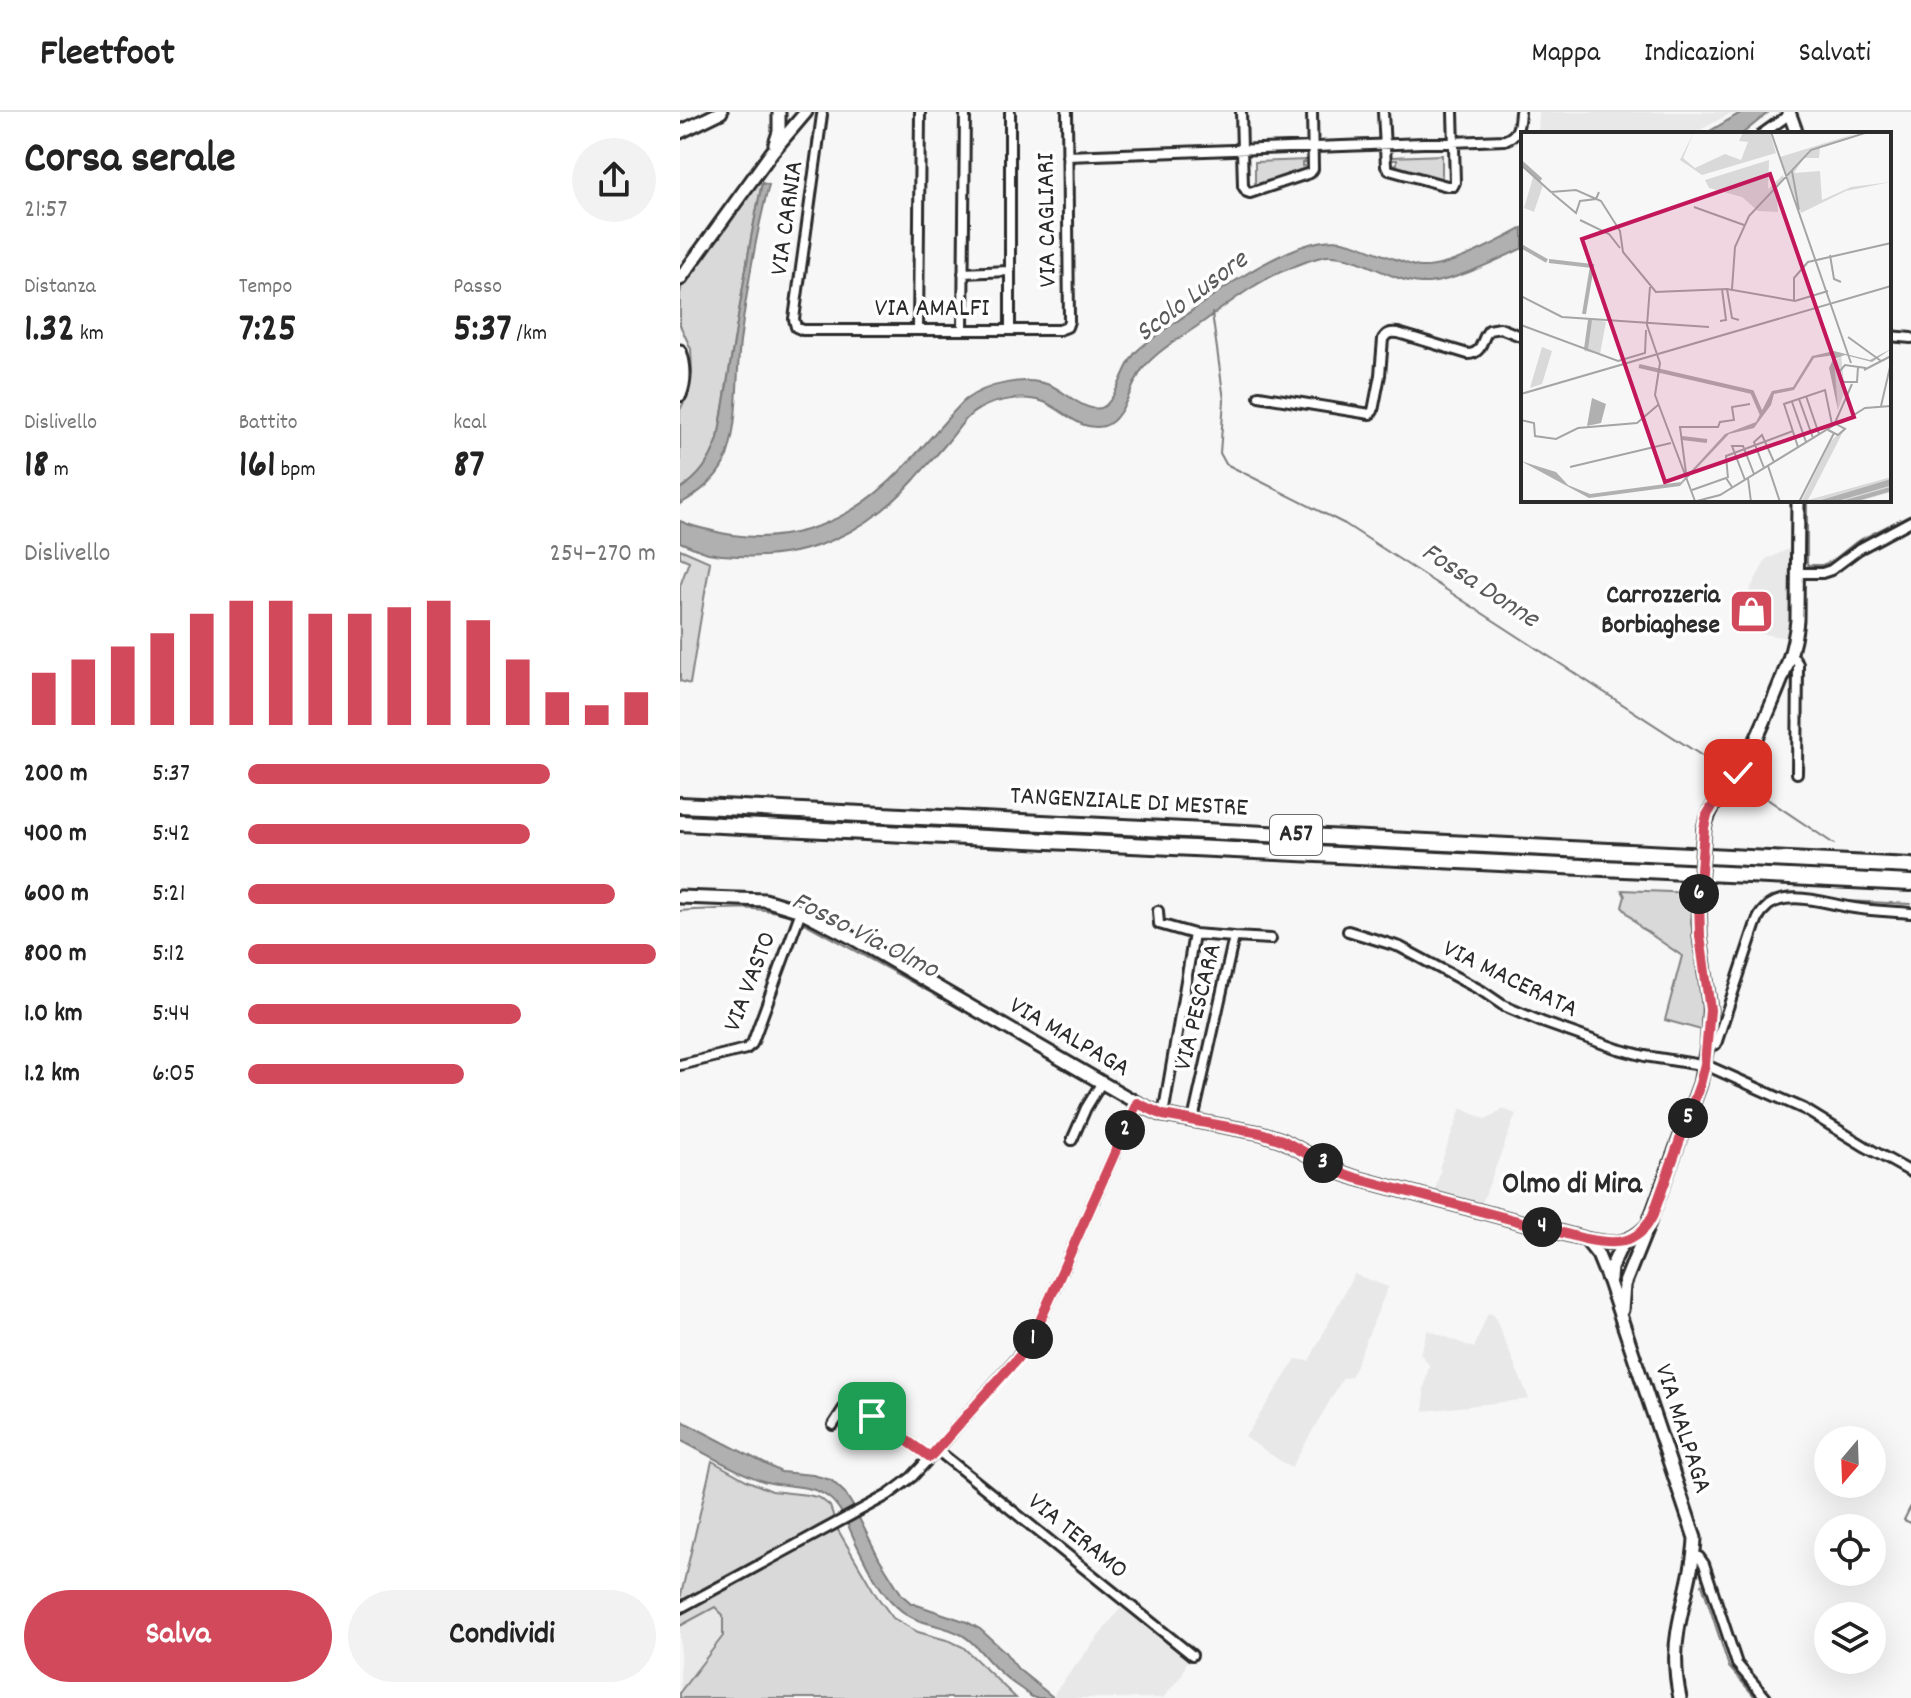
<!DOCTYPE html>
<html lang="it">
<head>
<meta charset="utf-8">
<style>
	:root { --surface:#fff; --page:#f2f2f2; --text:#222; --muted:#767676; --line:#e0e0e0; --accent:#d1495b }
	body { margin:0; font-family:Dekko,sans-serif; background:var(--page); color:var(--text); height:100vh; display:flex; flex-direction:column; font-size:30px; white-space:nowrap }
	* { box-sizing:border-box; margin:0 }
	p { font-size:26px; color:var(--muted) }
	.icon { flex:none; width:44px; height:44px; fill:none; stroke:currentColor; stroke-width:2; stroke-linecap:round; stroke-linejoin:round }
	.map { position:relative; flex:1; overflow:hidden }
	.sheet { display:flex; flex-direction:column; background:var(--surface); width:680px }
	.sheet>* { flex:none }
	.needle { width:52px; rotate:199deg }
	.fabs { position:absolute; left:1134px; top:1314px; display:grid; gap:16px }
	.fabs a { display:grid; place-items:center; width:72px; height:72px; border-radius:50%; background:var(--surface); box-shadow:0 8px 32px #0002; font-size:40px }
	.pin { position:absolute; display:grid; place-items:center; width:68px; height:68px; color:#fff; margin:-34px; border-radius:16px; box-shadow:0 4px 12px #0006 }
	.km { position:absolute; width:40px; height:40px; margin:-20px; border-radius:50%; background:#222; color:#fff; font-size:22px; line-height:40px; text-align:center }
	.round { display:grid; place-items:center; flex:none; width:84px; height:84px; border-radius:42px; background:var(--page) }
	.headline { display:flex; align-items:center; justify-content:space-between; height:136px; padding:0 24px }
	h1 { font-size:44px; font-weight:800; line-height:60px }
	.figures { display:grid; grid-template-columns:repeat(3,1fr); gap:12px; height:136px; padding:8px 24px }
	.figures div { display:grid; align-content:center }
	.figures b { font-size:40px; font-weight:800 }
	.figures small { font-size:22px; font-weight:400 }
	.figures p { font-size:22px }
	.chart { height:224px; padding:16px 24px }
	.chart p { display:flex; justify-content:space-between }
	.chart svg { width:100%; height:144px; margin-top:8px; stroke:var(--accent); stroke-width:6 }
	.button { display:flex; gap:16px; margin-top:auto; padding:16px 24px }
	.button a { flex:1; height:92px; border-radius:48px; background:var(--accent); color:#fff; font-size:32px; font-weight:800; line-height:92px; text-align:center }
	.button a+a { background:var(--page); color:var(--text) }
	ul { padding:0 24px; list-style:none; font-size:26px }
	li { display:grid; grid-template-columns:128px 96px 1fr; align-items:center; height:60px }
	li i { height:20px; border-radius:10px; background:var(--accent) }
	header { display:flex; align-items:center; gap:48px; box-sizing:border-box; height:112px; padding:0 40px; background:var(--surface); border-bottom:2px solid var(--line) }
	header strong { font-size:38px }
	nav { display:flex; gap:44px; margin-inline-start:auto; font-size:28px }
	main { display:flex; flex:1; min-height:0 }
	.map>svg:first-child { display:block }
	.built { fill:#e8e8e8 }
	.green { fill:#d9d9d9; stroke:#828282; stroke-width:2 }
	.water { fill:#b0b0b0; stroke:#7b7b7b; stroke-width:2 }
	.lines { fill:none; stroke-linecap:round; stroke-linejoin:round }
	.stream { stroke:#7b7b7b; stroke-width:2 }
	.street-casing { stroke:#2b2b2b; stroke-width:14 }
	.secondary-casing { stroke:#2b2b2b; stroke-width:17 }
	.highway-casing { stroke:#2b2b2b; stroke-width:20 }
	.street { stroke:#fff; stroke-width:8 }
	.secondary { stroke:#fff; stroke-width:11 }
	.highway { stroke:#fff; stroke-width:14 }
	.secondary-bridge-casing { stroke:#2b2b2b; stroke-width:17; stroke-linecap:butt }
	.secondary-bridge { stroke:#fff; stroke-width:11 }
	.route-casing { stroke:#fff; stroke-width:16 }
	.route { stroke:#d1495b; stroke-width:10 }
	.labels { text-anchor:middle; dominant-baseline:central; stroke-width:7; stroke-linejoin:round; paint-order:stroke }
	.shield { fill:#fff; stroke:#6b6b6b; stroke-width:2 }
	.shield-label { font-size:24px; font-weight:bold; fill:#2b2b2b }
	.street-label { font-size:26px; fill:#2b2b2b; stroke:#fff }
	.poi-label { font-size:26px; font-weight:bold; fill:#2b2b2b; stroke:#fff; text-anchor:end }
	.water-label { font-size:28px; font-style:italic; fill:#5a5a5a; stroke:#fff }
	.quarter-label { font-size:30px; font-weight:bold; fill:#2b2b2b; stroke:#fff }
	.inset-river { fill:none; stroke:#b0b0b0; stroke-width:4 }
	.inset-road { fill:none; stroke:#a5a5a5; stroke-width:2 }
	.view { fill:#c2185b; fill-opacity:0.15; stroke:#c2185b; stroke-width:4 }
	.inset-edge { fill:none; stroke:#2b2b2b; stroke-width:4 }
</style>
</head>
<body>
<header>
<strong>Fleetfoot</strong>
<nav><a>Mappa</a><a>Indicazioni</a><a>Salvati</a></nav>
</header>
<main>
<section class="sheet">
<div class="headline"><div><h1>Corsa serale</h1><p>21:57</p></div><a class="round"><svg class="icon" aria-label="share" viewBox="0 0 24 24"><path d="M12 15V3M7 8l5-5 5 5M5 13v7h14v-7"/></svg></a></div>
<div class="figures">
<div><p>Distanza</p><b>1.32<small> km</small></b></div>
<div><p>Tempo</p><b>7:25</b></div>
<div><p>Passo</p><b>5:37<small> /km</small></b></div>
</div>
<div class="figures">
<div><p>Dislivello</p><b>18<small> m</small></b></div>
<div><p>Battito</p><b>161<small> bpm</small></b></div>
<div><p>kcal</p><b>87</b></div>
</div>
<div class="chart"><p><span>Dislivello</span>254–270 m</p>
<svg viewBox="0 0 160 44" preserveAspectRatio="none"><path d="M5 44V28M15 44V24M25 44V20M35 44V16M45 44V10M55 44V6M65 44V6M75 44V10M85 44V10M95 44V8M105 44V6M115 44V12M125 44V24M135 44V34M145 44V38M155 44V34"/></svg>
</div>
<ul>
<li><b>200 m</b>5:37<i style="width:74%"></i></li>
<li><b>400 m</b>5:42<i style="width:69%"></i></li>
<li><b>600 m</b>5:21<i style="width:90%"></i></li>
<li><b>800 m</b>5:12<i style="width:100%"></i></li>
<li><b>1.0 km</b>5:44<i style="width:67%"></i></li>
<li><b>1.2 km</b>6:05<i style="width:53%"></i></li>
</ul>
<div class="button"><a>Salva</a><a>Condividi</a></div>
</section>
<div class="map">
<svg width="1231" height="1586" viewBox="0 0 1231 1586">
	<rect width="100%" height="100%" fill="#f7f7f7"/>
	<filter id="ink" filterUnits="userSpaceOnUse"><feTurbulence type="fractalNoise" baseFrequency=".0125" numOctaves="2"/><feDisplacementMap in="SourceGraphic" scale="16" xChannelSelector="R" yChannelSelector="G"/><feConvolveMatrix kernelMatrix="1 2 1 2 8 2 1 2 1" color-interpolation-filters="sRGB"/></filter>
	<g filter="url(#ink)">
		<!-- built -->
		<path class="built" d="M859,0H1053L1013,22H858Z
			M1110,436L1109,519L1106,526L1049,516L1087,446L1092,445Z
			M781,996L805,1007L813,1004L823,997L836,1002L802,1091L756,1079V1075L761,1057L759,1056Z
			M674,1162L708,1175L671,1265L663,1266L611,1356L565,1325L616,1247L629,1249Z
			M808,1201L814,1203L849,1287L744,1299V1277L749,1253L740,1241L748,1218L794,1236Z
			M443,1493L467,1513L511,1539L502,1563L483,1586H374L375,1580Z
			M35,1494L43,1503V1524L0,1580V1514Z"/>
		<!-- green -->
		<path class="green" d="M762,43V65L760,67L712,55V53L717,52V48H712V45Z
			M626,48V50L622,51V54H626V57L575,74V50Z
			M78,70L82,71L71,126L38,327C30,349 20,365 0,377V298L8,282L12,260L11,237L0,213V182L2,173L10,160L69,77Z
			M0,437L30,450L10,572L0,569V474L9,449L0,445Z
			M942,778L1013,781L1011,810L1022,884L1021,918L985,908L1002,844L960,815L942,795L945,784Z
			M32,1349L68,1369L92,1379L128,1383L140,1386L150,1394L158,1418L196,1483L213,1506L238,1520L270,1529L283,1535L336,1586H0V1580L43,1524V1503L35,1495L0,1514V1487Z"/>
		<!-- water -->
		<path class="water" d="M1062,0H1089L1062,22H1025Z
			M82,71L89,73C75,124 67,177 60,230C56,264 59,321 44,351C34,370 18,382 0,392V377C20,365 30,349 38,327L71,126Z
			M843,116V136C818,148 767,173 741,171C709,169 681,143 648,144C635,145 620,152 608,157C574,170 546,194 516,215C498,227 478,239 464,255C451,270 444,309 424,314C400,320 384,298 364,290C345,283 317,287 299,297C287,303 279,316 270,327C259,341 246,354 234,368C188,420 128,448 58,444C48,444 38,443 28,441C19,438 9,434 0,430V409C9,413 19,416 29,418C96,437 160,416 210,369C237,344 259,314 285,288C306,272 347,263 372,274C385,280 405,300 421,296C436,291 443,254 456,240C469,227 485,218 500,207C534,183 569,157 608,140C659,117 670,132 718,148C725,150 734,155 741,155C768,157 819,129 843,116Z
			M0,1308L101,1360L133,1363L151,1368L165,1381L173,1394L199,1446L222,1483L231,1491L287,1510L300,1517L324,1539L338,1557L374,1586C368,1586 361,1586 355,1586C350,1585 345,1579 340,1576C328,1568 318,1559 308,1548C300,1539 293,1529 282,1523C254,1508 236,1516 211,1489C196,1473 186,1451 176,1431C169,1416 162,1395 148,1385C129,1371 104,1376 83,1369C54,1359 27,1342 0,1328Z"/>
		<g class="lines">
			<!-- stream -->
			<path class="stream" d="M532,201L544,288L540,341L546,352L665,412L1050,662
				M1127,388V450L1128,453H1142L1152,449L1176,430L1231,402
				M1059,668L1154,732
				M1166,789L1231,792
				M0,799C37,797 79,792 114,805
				M119,808L297,906
				M958,1275L1003,1411
				M1231,1394L1224,1408L1231,1411
				M1022,1472L1049,1555L1076,1586"/>
			<defs>
				<path id="street" d="M330,0V217
					M561,0L563,74L567,80L570,81L630,61L633,57L632,0
					M703,0L706,54L709,58L767,74H773L775,70L773,0
					M142,3L114,207L116,215L123,218H379L387,215L389,209L387,0
					M1082,22L1110,2
					M387,44L825,28C839,23 839,13 840,0
					M283,161L329,159
					M283,217L285,0
					M238,218L240,0
					M1209,224L1231,226
					M579,284L690,302L693,299L700,263L703,227C707,221 710,220 718,221L788,242C803,242 801,226 809,218L820,216L843,225
					M1118,461H1142L1151,458L1179,437L1231,409
					M1111,545L1115,547L1118,552L1117,661
					M478,799L479,812L514,822L483,1003
					M668,819L720,835L802,879L824,894L862,910L938,937L965,944L1028,954L1124,997L1186,1035L1231,1060
					M514,822L554,825
					M1027,935L1036,932L1075,814C1077,809 1079,802 1084,798C1102,776 1145,791 1168,795C1189,799 1210,799 1231,801
					M0,953L66,937L72,932L121,799
					M513,1008L554,825L591,827
					M392,1028L406,996L422,970
					M153,1313L164,1296L172,1294L192,1304L250,1345
					M257,1338L512,1543
					M1015,1443L1019,1445L1024,1452L1057,1552L1086,1586
					M0,1496L208,1383L232,1365L257,1338L351,1229L457,991"/>
				<path id="secondary" d="M1109,0L1117,22
					M0,20L41,0
					M95,32L99,20V0
					M0,167L92,40L126,0
					M0,239C5,254 6,268 0,283
					M1024,716C1030,692 1046,678 1060,658C1071,641 1079,621 1087,603C1100,571 1114,543 1117,508L1118,388
					M0,785L85,788L121,799L169,824L457,991L483,1003L581,1021L602,1028L662,1061L676,1066L905,1127C932,1133 948,1134 968,1113L1020,972L1027,935L1030,898L1020,824L1019,788
					M906,1128L918,1143L929,1170L1015,1426C1014,1458 1003,1487 998,1518C994,1541 995,1563 1000,1586
					M930,1167L931,1156L943,1130
					M942,1198L944,1173L967,1116"/>
				<path id="highway" d="M0,693L1231,754
					M0,711L1231,771"/>
			</defs>
			<!-- street casing -->
			<use href="#street" class="street-casing"/>
			<!-- secondary casing -->
			<use href="#secondary" class="secondary-casing"/>
			<!-- highway casing -->
			<use href="#highway" class="highway-casing"/>
			<!-- street -->
			<use href="#street" class="street"/>
			<!-- secondary -->
			<use href="#secondary" class="secondary"/>
			<!-- highway -->
			<use href="#highway" class="highway"/>
			<defs>
				<path id="secondary-bridge" d="M1019,788L1024,716"/>
			</defs>
			<!-- secondary-bridge casing -->
			<use href="#secondary-bridge" class="secondary-bridge-casing"/>
			<!-- secondary-bridge -->
			<use href="#secondary-bridge" class="secondary-bridge"/>
		</g>
	</g>
	<g class="lines" filter="url(#ink)">
		<defs>
			<path id="route" d="M192,1304L250,1345L344,1239L351,1229L457,991L483,1003L581,1021L602,1028L662,1061L676,1066L905,1127C934,1133 958,1134 973,1103L1020,972L1025,952L1030,898L1020,824L1019,788L1024,716L1027,703L1033,693L1058,661"/>
		</defs>
		<!-- route casing -->
		<use href="#route" class="route-casing"/>
		<!-- route -->
		<use href="#route" class="route"/>
	</g>
	<!-- icons -->
	<defs>
		<symbol id="shop-square" viewBox="-11 -11 22 22"><rect x="-9" y="-9" width="18" height="18" rx="4" fill="#d1495b" stroke="#fff"/><path d="M-5-2.5h2.3a2.7 3.5 0 0 1 5.4 0H5L5.5 6h-11ZM-1.5-2.5h3a1.5 2.3 0 0 0-3 0Z" fill="#fff"/></symbol>
	</defs>
	<g fill-rule="evenodd">
		<use href="#shop-square" x="1046" y="474" width="51" height="51"/>
	</g>
	<g class="labels">
		<!-- shield labels -->
		<rect class="shield" x="590" y="703" width="52" height="40" rx="6"/>
		<g class="shield-label">
			<text x="616" y="723">A57</text>
		</g>
		<!-- street labels -->
		<g class="street-label">
			<text transform="translate(108 106) rotate(-82)">VIA CARNIA</text>
			<text transform="translate(368 108) rotate(-91)">VIA CAGLIARI</text>
			<text x="252" y="197">VIA AMALFI</text>
			<text transform="translate(449 691) rotate(3)">TANGENZIALE DI MESTRE</text>
			<text transform="translate(830 868) rotate(26)">VIA MACERATA</text>
			<text transform="translate(71 870) rotate(-69)">VIA VASTO</text>
			<text transform="translate(519 895) rotate(-76)">VIA PESCARA</text>
			<text transform="translate(389 926) rotate(30)">VIA MALPAGA</text>
			<text transform="translate(1002 1317) rotate(72)">VIA MALPAGA</text>
			<text transform="translate(397 1425) rotate(39)">VIA TERAMO</text>
		</g>
		<!-- poi labels -->
		<g class="poi-label">
			<text x="1040" y="484">Carrozzeria<tspan x="1040" dy="30">Borbiaghese</tspan></text>
		</g>
		<!-- water labels -->
		<g class="water-label">
			<text transform="translate(513 186) rotate(-37)">Scolo Lusore</text>
			<text transform="translate(799 475) rotate(33)">Fossa Donne</text>
			<text transform="translate(184 825) rotate(27)">Fosso Via Olmo</text>
		</g>
		<!-- quarter labels -->
		<g class="quarter-label">
			<text x="892" y="1074">Olmo di Mira</text>
		</g>
	</g>
	<!-- overview -->
	<g transform="translate(841 20)">
		<rect width="370" height="370" fill="#f7f7f7"/>
		<path d="M173,0L162,26L174,36L204,22L220,28L227,10L218,9L222,0H249L255,21L181,43L159,28ZM340,0L299,15L298,26H283L273,41L299,39L301,68L330,55L370,50L325,59L280,81L259,25ZM248,28L247,57L262,43L263,48L255,57L257,80L237,79L221,65L188,56L184,48ZM13,42L22,53L13,80L3,76ZM68,186L85,190L79,222L63,219ZM21,215L31,219L21,252L9,256ZM320,223L324,259L317,278L310,234ZM325,294L287,368L370,345V360L336,370H280L310,309Z" fill="#d9d9d9"/>
		<path d="M370,217L351,230L324,223L313,227L317,278L308,236L314,223L293,226L273,258L253,262L250,273L233,296L208,302L159,354L68,366L0,329L35,340L47,353L69,362L160,350L204,302L235,290L251,259L272,255L291,224L313,219L349,228ZM71,266L85,272L80,291L66,294ZM370,347L368,354L313,370H294Z" fill="#b0b0b0"/>
		<path class="inset-river" d="M1,31L20,48M0,114L26,129M28,129L71,134L63,182M65,217L69,188M118,234L231,260L241,283M161,306L186,309M325,370L370,357"/>
		<path class="inset-road" d="M250,0L330,231M0,33L30,60L55,58L80,69L99,99L102,120L135,160M271,39L278,78M31,61L55,81L59,69L75,67L78,60M173,75L223,93M59,88L88,102L99,116M309,123L313,147L320,150M129,155L126,193L139,231L134,263L174,369M206,157L211,186L218,188M211,157L214,115L228,84L290,18L347,0M134,160L206,157L274,169L307,159M0,164L41,185L188,195M273,169V146L287,130L370,111M199,189L205,188L201,157M0,193L97,229L124,221L125,198M327,205L360,229M337,235L336,250H322L318,240L324,233L345,236M343,238L370,224M0,262L370,154M285,264L298,302M278,267L292,306M271,270L285,310M360,274L369,235M0,288L13,291L14,304L35,307L57,296L116,291L137,273M320,291L344,276L370,274M313,293L331,252M277,315L263,272L304,258L311,292M247,334L259,370M49,335L150,311M243,336L233,310L241,303L253,330M165,341L159,295H197L199,290L213,288L211,275L229,272M207,346L205,324L272,299M227,346L230,370M224,348L211,314H222L233,342M171,358L205,346L211,355M172,370L199,363L315,292L324,297L317,303L307,298M278,370L313,301"/>
		<path class="view" d="M249,42L333,285L144,350L61,107Z"/>
		<rect width="370" height="370" class="inset-edge"/>
	</g>
</svg>
<div class="fabs">
<a><svg class="needle" viewBox="-14 -14 28 28"><path d="M0-13l5 13h-10z" fill="#e53935"/><path d="M0 13l5-13h-10z" fill="#767676"/></svg></a>
<a><svg class="icon" aria-label="locate" viewBox="0 0 24 24"><circle cx="12" cy="12" r="6"/><path d="M12 2v4M12 18v4M2 12h4M18 12h4"/></svg></a>
<a><svg class="icon" aria-label="layers" viewBox="0 0 24 24"><path d="M12 4l9 5-9 5-9-5zM3 14l9 5 9-5"/></svg></a>
</div>
<div class="pin" style="left:192px;top:1304px;background:#1e9e55"><svg class="icon" aria-label="arrive" viewBox="0 0 24 24"><path d="M6 21V4h12l-3 4 3 4H6"/></svg></div>
<div class="pin" style="left:1058px;top:661px;background:#d93025"><svg class="icon" aria-label="check" viewBox="0 0 24 24"><path d="M5 12l5 5 9-10"/></svg></div>
<b class="km" style="left:353px;top:1227px">1</b>
<b class="km" style="left:445px;top:1018px">2</b>
<b class="km" style="left:643px;top:1051px">3</b>
<b class="km" style="left:862px;top:1115px">4</b>
<b class="km" style="left:1008px;top:1006px">5</b>
<b class="km" style="left:1019px;top:782px">6</b>
</div>
</main>
</body>
</html>
